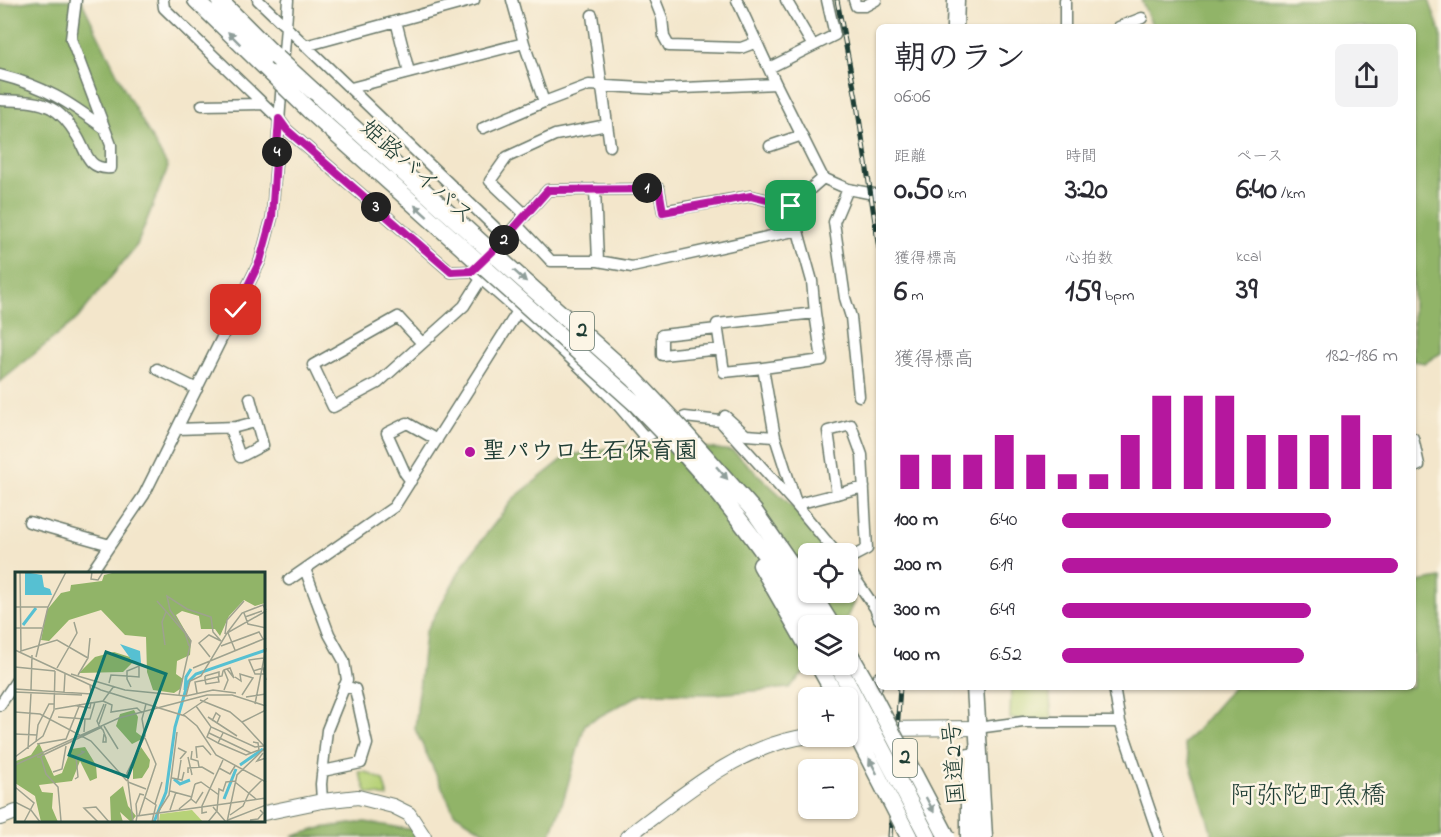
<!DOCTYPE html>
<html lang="ja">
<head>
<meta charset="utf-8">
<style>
	:root { --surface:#fff; --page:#f2f2f3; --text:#2b2b33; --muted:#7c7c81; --accent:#b5179e }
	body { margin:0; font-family:"Indie Flower","Klee One",sans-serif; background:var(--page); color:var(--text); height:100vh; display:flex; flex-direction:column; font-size:22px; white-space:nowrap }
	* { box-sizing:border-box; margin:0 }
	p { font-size:20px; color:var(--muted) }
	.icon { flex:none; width:33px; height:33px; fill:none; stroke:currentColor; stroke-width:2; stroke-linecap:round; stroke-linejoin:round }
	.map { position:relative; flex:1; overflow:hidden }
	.panel { position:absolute; left:876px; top:24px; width:540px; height:666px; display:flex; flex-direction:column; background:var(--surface); border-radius:9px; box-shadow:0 2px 4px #0004 }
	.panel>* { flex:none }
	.tools { position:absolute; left:798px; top:543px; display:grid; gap:12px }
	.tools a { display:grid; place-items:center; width:60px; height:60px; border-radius:9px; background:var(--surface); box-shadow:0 2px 4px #0004; font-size:30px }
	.pin { position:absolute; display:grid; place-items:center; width:51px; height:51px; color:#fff; margin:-26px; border-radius:12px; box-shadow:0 3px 9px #0006 }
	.km { position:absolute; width:30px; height:30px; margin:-15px; border-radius:50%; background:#222; color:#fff; font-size:16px; line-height:30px; text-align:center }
	.round { display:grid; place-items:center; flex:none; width:63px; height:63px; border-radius:9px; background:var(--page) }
	.head { display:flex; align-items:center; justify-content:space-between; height:102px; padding:0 18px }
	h1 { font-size:33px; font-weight:700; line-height:45px }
	.stats { display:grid; grid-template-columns:repeat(3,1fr); gap:9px; height:102px; padding:6px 18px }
	.stats div { display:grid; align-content:center }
	.stats b { font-size:30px; font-weight:700 }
	.stats small { font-size:16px; font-weight:400 }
	.stats p { font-size:16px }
	.chart { height:168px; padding:12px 18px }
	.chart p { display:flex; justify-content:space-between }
	.chart svg { width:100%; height:108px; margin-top:6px; stroke:var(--accent); stroke-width:6 }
	ul { padding:0 18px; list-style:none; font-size:20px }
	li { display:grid; grid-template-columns:96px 72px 1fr; align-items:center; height:45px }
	li i { height:15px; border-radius:8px; background:var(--accent) }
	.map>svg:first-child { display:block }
	.green { fill:#b7d278; stroke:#6b8856; stroke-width:1.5 }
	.forest { fill:#91b468; stroke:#58784e; stroke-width:1.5 }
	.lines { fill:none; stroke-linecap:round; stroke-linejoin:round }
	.minor-casing { stroke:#697869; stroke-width:13 }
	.major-casing { stroke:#697869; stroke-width:16 }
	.highway-casing { stroke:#697869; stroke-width:19 }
	.minor { stroke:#fff; stroke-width:10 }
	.major { stroke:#fff; stroke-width:14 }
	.highway { stroke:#fff; stroke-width:16 }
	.rail-casing { stroke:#1f3d34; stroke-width:5 }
	.rail { stroke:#fcf5e5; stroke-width:3; stroke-dasharray:9; stroke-linecap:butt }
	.highway-bridge-casing { stroke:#697869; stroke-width:19; stroke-linecap:butt }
	.highway-bridge { stroke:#fff; stroke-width:16 }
	.oneway { fill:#8f9e9a }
	.route-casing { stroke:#fff; stroke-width:12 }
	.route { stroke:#b5179e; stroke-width:8 }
	.poi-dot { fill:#b5179e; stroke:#fcf5e5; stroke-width:2 }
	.labels { text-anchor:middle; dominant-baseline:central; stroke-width:5; stroke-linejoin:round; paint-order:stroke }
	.shield { fill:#fcf5e5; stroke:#617469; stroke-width:1.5 }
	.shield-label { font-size:22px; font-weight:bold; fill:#1f3d34 }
	.street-label { font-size:24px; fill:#1f3d34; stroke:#fcf5e5 }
	.poi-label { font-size:24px; font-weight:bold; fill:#1f3d34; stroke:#fcf5e5; text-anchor:start }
	.neighbourhood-label { font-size:26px; fill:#1f3d34; stroke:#fcf5e5 }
	.inset-river { fill:none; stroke:#56c0d2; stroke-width:3 }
	.inset-road { fill:none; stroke:#9ea28f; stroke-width:1.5 }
	.view { fill:#0f766e; fill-opacity:0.15; stroke:#0f766e; stroke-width:3 }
	.inset-edge { fill:none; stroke:#1f3d34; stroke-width:3 }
</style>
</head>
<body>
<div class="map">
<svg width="1441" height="837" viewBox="0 0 1441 837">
	<rect width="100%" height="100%" fill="#fcf5e5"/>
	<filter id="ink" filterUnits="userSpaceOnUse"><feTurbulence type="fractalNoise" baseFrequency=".0167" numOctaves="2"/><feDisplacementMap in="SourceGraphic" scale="12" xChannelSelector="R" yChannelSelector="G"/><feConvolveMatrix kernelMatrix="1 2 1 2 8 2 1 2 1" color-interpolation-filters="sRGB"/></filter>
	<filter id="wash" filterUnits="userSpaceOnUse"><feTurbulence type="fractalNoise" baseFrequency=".008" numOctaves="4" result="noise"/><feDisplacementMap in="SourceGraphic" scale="24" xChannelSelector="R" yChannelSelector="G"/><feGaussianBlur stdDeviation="1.35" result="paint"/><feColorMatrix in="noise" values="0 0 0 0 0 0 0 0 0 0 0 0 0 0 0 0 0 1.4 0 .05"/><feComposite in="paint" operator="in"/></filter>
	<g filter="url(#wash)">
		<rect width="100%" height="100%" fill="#f3e6cb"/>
		<!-- green -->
		<path class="green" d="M1011,687H1049L1052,719H1010Z
			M359,772H366L383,780L388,797L367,793Z"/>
		<!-- forest -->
		<path class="forest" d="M38,0H81L128,96L168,167L137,245L78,318L0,382V5Z
			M1141,0H1429L1441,34V353L1425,363L1413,361V27H1153Z
			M648,441L733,451L809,522L827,553L808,554V592H848V590L854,601L844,625L808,626V664L812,665L789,688L715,694L643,693L585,724L564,798L550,837H493L454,813L415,729L425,633L465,562L514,498L567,456Z
			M1441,578V837H1213L1184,744L1234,687H1413V583Z
			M365,822L414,830L415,837H291L321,828Z"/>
	</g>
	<g filter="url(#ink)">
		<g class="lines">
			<defs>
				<path id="minor" d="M163,0L164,8L279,119L287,130L451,272L472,271C519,313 568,353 612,399C624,411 634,425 645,437L685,417L720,421L797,506L805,502L864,487
					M258,0L506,238
					M512,0L524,43
					M655,0L662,18L664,37L669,46L741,48L757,42
					M737,0L776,84L823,178L848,189L879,195
					M786,0L813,46
					M854,0L856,6H865L876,0
					M592,15L610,146
					M396,21L409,72
					M1065,27V0
					M1119,27L1142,18
					M305,46L474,0
					M283,65L288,0
					M769,68L835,35L827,0
					M0,75C44,86 69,102 105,129
					M351,88L524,43L544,102L589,85L660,89L776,84
					M0,100C16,101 37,100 51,108C61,113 71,126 77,136C87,152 87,170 111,168V145L71,39L76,0
					M202,105L263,104
					M483,128L544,102
					M770,146L802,135
					M823,178L791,206L812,281L815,313L717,324L724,372L763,368L775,437L797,506L837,554
					M595,189L598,261
					M848,189L834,222L845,298L851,317L859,396
					M526,215L490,181L507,157L555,135L607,125
					M517,225L551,261H598L632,267L798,230
					M488,256L548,190L659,189L663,211L751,196L791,206
					M717,329L662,335V355L721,349
					M422,343L398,317L313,365L333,407L378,383L464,306L481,279
					M763,368L822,360L815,313
					M157,369L197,389
					M725,416L746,435L775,437
					M230,428L240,457L263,445L250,398
					M177,429L236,427L255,422
					M1413,438L1419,465L1413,468
					M411,481L405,473L387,433L407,423L437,440
					M837,494L828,431L851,425L862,455L867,549L848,559
					M29,522L110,545
					M848,568L875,608L879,619
					M305,569L329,634L344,661L347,680L327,730L321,784L322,801
					M91,573L144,495L260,261L272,217L282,81
					M289,580L394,507L518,311
					M1114,687L1120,722L1159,837
					M869,697L876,689L879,677
					M0,705L16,681
					M977,728L1023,722H1120
					M323,771L361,763L367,744L355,689L344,686"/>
				<path id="major" d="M880,729L977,728
					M264,813L322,801L358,797L393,806L409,814L424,837
					M0,818L16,812
					M627,837C681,796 739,745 809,736"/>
				<path id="highway" d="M196,0L272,74
					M219,0L276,57
					M955,27L956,0
					M313,91L476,238
					M309,110L465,250
					M682,430L754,511L808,589
					M672,441C726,496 771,562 815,626
					M761,565L808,647
					M811,592L832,626
					M848,651L864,679
					M818,664L837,698
					M837,664L850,688
					M975,687L984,837
					M969,757V837"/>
			</defs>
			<!-- minor casing -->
			<use href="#minor" class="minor-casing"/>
			<!-- major casing -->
			<use href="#major" class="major-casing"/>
			<!-- highway casing -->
			<use href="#highway" class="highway-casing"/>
			<!-- minor -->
			<use href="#minor" class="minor"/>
			<!-- major -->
			<use href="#major" class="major"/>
			<!-- highway -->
			<use href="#highway" class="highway"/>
			<defs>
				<path id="rail" d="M837,0L856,98L879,248
					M890,837L900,687"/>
			</defs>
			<!-- rail casing -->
			<use href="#rail" class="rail-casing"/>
			<!-- rail -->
			<use href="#rail" class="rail"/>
			<defs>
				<path id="highway-bridge" d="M276,57L313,91
					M272,74L309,110
					M476,238L634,379L682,430
					M465,250L636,404L672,441
					M864,679L947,837
					M850,688L928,837
					M848,718L909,837"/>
			</defs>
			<!-- highway-bridge casing -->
			<use href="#highway-bridge" class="highway-bridge-casing"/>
			<!-- highway-bridge -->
			<use href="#highway-bridge" class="highway-bridge"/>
		</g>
		<!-- one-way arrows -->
		<defs><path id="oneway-solid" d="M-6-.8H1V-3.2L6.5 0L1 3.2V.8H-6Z" transform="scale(1.5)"/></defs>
		<g class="oneway">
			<use href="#oneway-solid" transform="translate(234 38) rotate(-135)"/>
			<use href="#oneway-solid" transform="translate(421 211) rotate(-138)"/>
			<use href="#oneway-solid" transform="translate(520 276) rotate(42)"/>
			<use href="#oneway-solid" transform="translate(722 473) rotate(49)"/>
			<use href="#oneway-solid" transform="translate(873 766) rotate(-117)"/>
			<use href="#oneway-solid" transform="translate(930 805) rotate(62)"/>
		</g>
	</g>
	<g class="lines" filter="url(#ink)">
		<defs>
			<path id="route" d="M236,310L260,261L272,217L279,119L287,130L451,272L472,271L500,244L548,190L659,189L663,212L751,196L791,206"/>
		</defs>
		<!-- route casing -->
		<use href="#route" class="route-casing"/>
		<!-- route -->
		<use href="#route" class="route"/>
	</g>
	<!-- markers -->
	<circle class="poi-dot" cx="470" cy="452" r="6"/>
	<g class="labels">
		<!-- shield labels -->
		<g class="shield">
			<rect x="570" y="312" width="24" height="38" rx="4.5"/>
			<rect x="893" y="739" width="24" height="38" rx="4.5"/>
		</g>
		<g class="shield-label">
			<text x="582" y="331">2</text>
			<text x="905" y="758">2</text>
		</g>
		<!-- street labels -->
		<g class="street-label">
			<text transform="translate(416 173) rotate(42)">姫路バイパス</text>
			<text transform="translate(956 763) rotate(-94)">国道2号</text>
		</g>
		<!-- poi labels -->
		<g class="poi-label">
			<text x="482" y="452">聖パウロ生石保育園</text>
		</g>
		<!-- neighbourhood labels -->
		<g class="neighbourhood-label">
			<text x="1308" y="797">阿弥陀町魚橋</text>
		</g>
	</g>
	<!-- overview -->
	<g transform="translate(15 572)">
		<rect width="250" height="250" fill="#f3e6cb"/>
		<path d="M177,238L188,250H144L145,242Z" fill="#b7d278"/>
		<path d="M101,0H250V31L240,34L229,28L214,44L205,64L200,57H186L184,44L167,39L161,43L176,69L175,83L162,89L161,102L168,107L165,117L159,121L138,118L132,100L131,65L110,63L86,38L54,48L34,69L26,68L32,38L46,21L55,19L56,13L87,9L89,3ZM99,80L115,85L117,91L108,100L64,101L80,85ZM119,138L123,145L121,160L129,166L117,172L101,154L105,142ZM24,171L39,204L47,201L56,177L70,175L81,193L82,206L75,209L65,189L57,209L24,213L27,220L38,221L37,236L43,250H26L20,224L0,211L1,189L16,183ZM126,175L135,188L134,195L127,206L118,207V192ZM108,214L113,234L121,244L116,250L105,240L108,250H96L95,225Z" fill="#91b468"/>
		<path d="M10,0L27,3L29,15L35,17L37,23H10ZM105,72L125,79L126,91L118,90Z" fill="#56c0d2"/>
		<path class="inset-river" d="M8,53L21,36M170,118L171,105L176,97M225,193L248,177M159,207L165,212L175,208M209,227L221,197M139,250L151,220L160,155L173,110L181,102L251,78"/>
		<path class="inset-road" d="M5,0L6,79L42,68L73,86M77,0L76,7L83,8L88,0M142,29L170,61L174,74M0,35H33M229,41L233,52L251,56M230,45L247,39M0,56H27M212,61L227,41L248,33L251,38M213,61L220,78M210,62L212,48L229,29M150,73L147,50L151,40M206,74L244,60L248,67M0,78L86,118L170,144L182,154L201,183L251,210M21,85L33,35L51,0M195,85L184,71L194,63L206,69M0,95L40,99M42,96L62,61L59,50M178,96L251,66M209,98L213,108L209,118M238,99L248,96L251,108M56,102L110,118L171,124M249,102H240L234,88L249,86M63,103L73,86L75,66M190,104V108L207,104L208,99L209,98L215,96L219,106L212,97M190,104L204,100V104M220,105L226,109L225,102L238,106L227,123M94,111L96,103L112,104L124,105V94L112,99V107L116,115M0,117L76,122L75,113M16,118L17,83M0,120L67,123M49,120L50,102M182,121L180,110L190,108L191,112L204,110L203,105M164,123L176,69L155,38L152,24L172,37L196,45L198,60L206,69M171,124L175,109L186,104L212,61L251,39M171,124L198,118L221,121M231,125L251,122M185,128L215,140L227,150L251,138M88,129L97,133L96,140L122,136L127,141M240,132L251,76M62,134L75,136L76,130M181,134L196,155L240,175L249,174L227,150M40,137L88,129L99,114M0,140L25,142L76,169L112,209M168,143L193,126M43,145L70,147M193,145L222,164M197,149L201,141L205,144L202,151M84,152L91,132M89,154L103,177M196,155L192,165L203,171L208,161M85,156L82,149L89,132M86,156L88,158L91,166V170H88L89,162M69,160L70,147H75L80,130M194,161L236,181M0,162L22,163M21,170L23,153L34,132H39M203,171L231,183L244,178L243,171L238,170M22,172L51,167L65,132M163,176L171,180L165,187M13,177L16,121M177,179L176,187L183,189L184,195M248,181L242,189L251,186M26,184L87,155M0,185L28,164L39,138L40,99M22,185H26L31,202L43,215L46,249M173,185L177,203M182,186L181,175L188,174L196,183M0,193L104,146L192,123H217L251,134M204,196L215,202L220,194M38,200L47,197L51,174M173,201V196L187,195L199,202M157,206L167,208L169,200M60,207L63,205L61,185L69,180L66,179M163,207L166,188M113,210L131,217M220,210L241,227M180,212L186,210L204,223M0,215L19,231L9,250M155,219L177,225M234,221L247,208M129,225L141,233L137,250M176,227L181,231L188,220M0,230L16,238L25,250M140,232L147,210M198,235L211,250M164,237L176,227L180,212M155,238L161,220M192,240L187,241V234L208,188M124,243L141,192L130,166M215,243L228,234L234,221M122,244L121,232L125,222L129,223M213,248L251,233M235,248L243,247L248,241L245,238M83,250L69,236L81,235L94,250M118,250L112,201L130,164L127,147L131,132M121,250L122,244L251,226M143,250V240L154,223L162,160M193,250L202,239L204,217L208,219L211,210L221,209M212,250L222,203L250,176"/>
		<path class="view" d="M91,80L151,102L113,205L54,183Z"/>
		<rect width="250" height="250" class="inset-edge"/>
	</g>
</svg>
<div class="tools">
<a><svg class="icon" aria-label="locate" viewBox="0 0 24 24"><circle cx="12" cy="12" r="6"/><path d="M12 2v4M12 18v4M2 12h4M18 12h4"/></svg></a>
<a><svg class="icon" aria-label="layers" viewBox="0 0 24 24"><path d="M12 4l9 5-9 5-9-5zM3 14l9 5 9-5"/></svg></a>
<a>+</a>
<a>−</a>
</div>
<div class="pin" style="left:791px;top:206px;background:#1e9e55"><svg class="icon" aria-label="arrive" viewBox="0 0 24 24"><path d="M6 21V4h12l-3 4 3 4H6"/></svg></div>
<div class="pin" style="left:236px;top:310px;background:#d93025"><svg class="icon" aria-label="check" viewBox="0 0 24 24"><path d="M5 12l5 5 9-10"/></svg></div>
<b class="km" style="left:647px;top:188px">1</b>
<b class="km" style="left:504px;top:240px">2</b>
<b class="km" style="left:376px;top:207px">3</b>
<b class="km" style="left:277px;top:152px">4</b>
<section class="panel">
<div class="head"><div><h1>朝のラン</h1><p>06:06</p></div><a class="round"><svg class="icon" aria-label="share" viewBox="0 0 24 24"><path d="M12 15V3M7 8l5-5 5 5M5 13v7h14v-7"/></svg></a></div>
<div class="stats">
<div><p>距離</p><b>0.50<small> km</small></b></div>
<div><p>時間</p><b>3:20</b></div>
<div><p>ペース</p><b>6:40<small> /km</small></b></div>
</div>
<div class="stats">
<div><p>獲得標高</p><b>6<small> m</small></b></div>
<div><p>心拍数</p><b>159<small> bpm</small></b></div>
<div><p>kcal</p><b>39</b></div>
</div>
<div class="chart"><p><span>獲得標高</span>182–186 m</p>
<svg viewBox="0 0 160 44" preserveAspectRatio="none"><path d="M5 44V30M15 44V30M25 44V30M35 44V22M45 44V30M55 44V38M65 44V38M75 44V22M85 44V6M95 44V6M105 44V6M115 44V22M125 44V22M135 44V22M145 44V14M155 44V22"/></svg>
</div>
<ul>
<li><b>100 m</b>6:40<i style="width:80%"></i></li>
<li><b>200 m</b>6:19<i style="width:100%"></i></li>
<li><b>300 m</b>6:49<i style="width:74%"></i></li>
<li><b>400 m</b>6:52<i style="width:72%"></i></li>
</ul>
</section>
</div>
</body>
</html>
